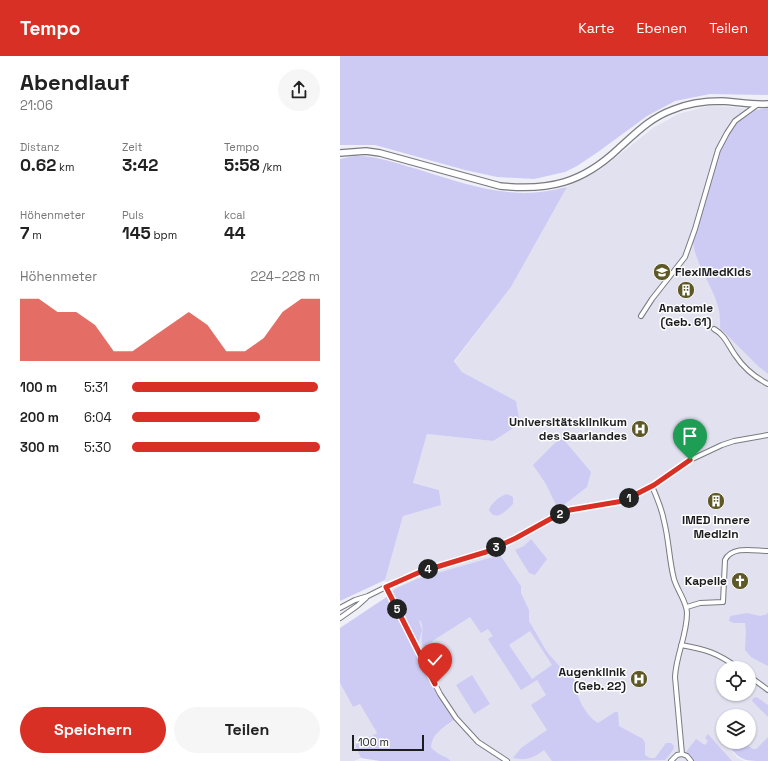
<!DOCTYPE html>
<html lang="de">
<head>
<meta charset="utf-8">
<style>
	:root { --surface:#fff; --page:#f6f6f6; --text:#222; --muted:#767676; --accent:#d93025 }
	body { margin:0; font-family:"Space Grotesk",sans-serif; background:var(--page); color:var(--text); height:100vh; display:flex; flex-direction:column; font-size:15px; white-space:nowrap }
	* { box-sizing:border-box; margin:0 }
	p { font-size:13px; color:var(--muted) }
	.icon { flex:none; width:22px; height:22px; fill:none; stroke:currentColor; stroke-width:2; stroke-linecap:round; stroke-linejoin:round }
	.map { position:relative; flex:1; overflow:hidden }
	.details { display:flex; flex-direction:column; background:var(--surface); width:340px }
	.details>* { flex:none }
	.controls { position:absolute; left:376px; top:605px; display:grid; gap:8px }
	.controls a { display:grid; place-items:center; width:40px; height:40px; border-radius:50%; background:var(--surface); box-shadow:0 1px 3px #0004; font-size:20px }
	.scale { position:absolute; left:12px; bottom:10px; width:72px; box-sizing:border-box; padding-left:4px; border:2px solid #1d1d20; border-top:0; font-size:11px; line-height:14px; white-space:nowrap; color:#1d1d20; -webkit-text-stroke:3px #fdfdfe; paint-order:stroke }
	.pin { position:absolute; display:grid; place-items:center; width:34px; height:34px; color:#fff; margin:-41px -17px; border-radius:50% 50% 50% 0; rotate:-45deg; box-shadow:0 0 4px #0007 }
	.pin .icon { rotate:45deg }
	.km { position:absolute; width:20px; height:20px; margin:-10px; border-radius:50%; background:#222; color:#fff; font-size:11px; line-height:20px; text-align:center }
	.round { display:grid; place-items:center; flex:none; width:42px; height:42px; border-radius:21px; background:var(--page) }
	.summary { display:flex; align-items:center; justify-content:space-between; height:68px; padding:0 20px }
	h1 { font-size:22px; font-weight:700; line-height:30px }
	.metrics { display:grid; grid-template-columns:repeat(3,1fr); gap:6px; height:68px; padding:4px 20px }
	.metrics div { display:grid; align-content:center }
	.metrics b { font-size:17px; font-weight:700 }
	.metrics small { font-size:11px; font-weight:400 }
	.metrics p { font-size:11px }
	.chart { height:112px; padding:8px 20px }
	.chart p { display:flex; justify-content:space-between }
	.chart svg { width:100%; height:72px; margin-top:4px; fill:var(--accent); opacity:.7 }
	.primary-button { display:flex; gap:8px; margin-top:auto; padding:8px 20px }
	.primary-button a { flex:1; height:46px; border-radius:24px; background:var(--accent); color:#fff; font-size:16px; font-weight:700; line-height:46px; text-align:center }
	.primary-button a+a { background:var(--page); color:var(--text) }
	ul { padding:0 20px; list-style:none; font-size:13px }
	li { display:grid; grid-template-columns:64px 48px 1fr; align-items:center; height:30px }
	li i { height:10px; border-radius:5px; background:var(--accent) }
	header { display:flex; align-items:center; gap:24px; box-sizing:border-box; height:56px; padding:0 20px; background:var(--accent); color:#fff }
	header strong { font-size:19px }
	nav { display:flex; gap:22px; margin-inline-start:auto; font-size:14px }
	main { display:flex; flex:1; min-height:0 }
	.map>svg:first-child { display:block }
	.built { fill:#e1e1f0; fill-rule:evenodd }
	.green { fill:#cdcbf4; fill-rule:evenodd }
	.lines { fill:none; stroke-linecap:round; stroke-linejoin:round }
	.street-casing { stroke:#7a7a81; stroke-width:6 }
	.secondary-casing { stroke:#7a7a81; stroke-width:8 }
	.street { stroke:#fff; stroke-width:4 }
	.secondary { stroke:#fff; stroke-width:5.5 }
	.route-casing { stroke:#fff; stroke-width:8 }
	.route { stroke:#d93025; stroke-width:5 }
	.labels { text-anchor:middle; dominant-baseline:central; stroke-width:3; stroke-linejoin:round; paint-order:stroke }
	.poi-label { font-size:12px; font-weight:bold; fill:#1d1d20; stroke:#fdfdfe; text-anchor:end }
</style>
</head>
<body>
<header>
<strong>Tempo</strong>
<nav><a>Karte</a><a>Ebenen</a><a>Teilen</a></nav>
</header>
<main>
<section class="details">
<div class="summary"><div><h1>Abendlauf</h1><p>21:06</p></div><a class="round"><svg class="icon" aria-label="share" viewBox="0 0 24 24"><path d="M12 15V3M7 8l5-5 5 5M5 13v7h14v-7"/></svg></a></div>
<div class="metrics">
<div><p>Distanz</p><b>0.62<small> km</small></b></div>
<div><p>Zeit</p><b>3:42</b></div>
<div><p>Tempo</p><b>5:58<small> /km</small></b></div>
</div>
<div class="metrics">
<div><p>Höhenmeter</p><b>7<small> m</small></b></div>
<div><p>Puls</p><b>145<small> bpm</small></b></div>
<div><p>kcal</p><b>44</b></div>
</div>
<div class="chart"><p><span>Höhenmeter</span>224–228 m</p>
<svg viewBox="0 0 160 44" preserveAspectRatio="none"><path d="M0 44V6L10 6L20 14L30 14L40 22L50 38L60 38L70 30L80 22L90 14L100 22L110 38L120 38L130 30L140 14L150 6L160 6V44z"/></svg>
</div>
<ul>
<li><b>100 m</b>5:31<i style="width:99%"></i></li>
<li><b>200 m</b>6:04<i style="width:68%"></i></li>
<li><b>300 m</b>5:30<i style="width:100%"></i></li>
</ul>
<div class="primary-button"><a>Speichern</a><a>Teilen</a></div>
</section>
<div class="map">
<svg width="428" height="705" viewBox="0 0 428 705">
	<rect width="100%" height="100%" fill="#efeff7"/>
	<!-- built -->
	<path class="built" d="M368,50L392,51L416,54L428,52V649L417,641L424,657L428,661V681L416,693H413L403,686H409V660H383V679L379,681L398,702L404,705H111L105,700L96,697L91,691V685L99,675L114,664L98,639L48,540L52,537L45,524L63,460L99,434L73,427L87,378L153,385L176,345L122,316L115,305L171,231L227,131L260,114L313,72L338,58ZM383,612H409V638H383Z
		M0,627L13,651L20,647L37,677L15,689L21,702L14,705H0Z"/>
	<!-- green -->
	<path class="green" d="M0,0H428V39L370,38L335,45L307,60L258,96L237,110L225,116L194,123L157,121L125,114L35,89H0Z
		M428,52V318L418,310L380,272C383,239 357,217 353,186L380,94L393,70L416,54Z
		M14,100C35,99 56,107 77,113C115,125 160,141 200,136C209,135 218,133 227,131L171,231L114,305L122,316L176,345L180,368L153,385L87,378L73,427L99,434L101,449L63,460L45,524L0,545V103Z
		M221,383L224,384L251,416L247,431L217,454L215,450L216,449L206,428L193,409L217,385Z
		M167,438L173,441V448C167,454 155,467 149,454C151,447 160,440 167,438Z
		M191,483L207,503L195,519L189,517L175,494L184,490Z
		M160,499L181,530V537L189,554V565L207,596L222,613L236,619C233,636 244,658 258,667L275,656H278L279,670L303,683L305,687V699L310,702H315L326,687H331L334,690L333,694L325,704L212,705L204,694C194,702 186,705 173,702L181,692L207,674L191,649L206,639L197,624L181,634L148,583L153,580L148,573L141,577L130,561L83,591C79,580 86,575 80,564L79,565L82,574L79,585L76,586L52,537L55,533L77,523ZM190,575L212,609L192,623L169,589Z
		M48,540L98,639L114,664C104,671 92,678 91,691C99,701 103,697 111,705H40L21,702L15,689L37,677L20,648L13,651L0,627V572Z
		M428,556V610L411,601L405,594L406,575L405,567H394L389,565L390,560L407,557L420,560L427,558Z
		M132,619L150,648L134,658L116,629Z
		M417,641L428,649V661L412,645L413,642Z
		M368,678L392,705H353L346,696L356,683L365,689L368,685L365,682Z
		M428,681V705C400,705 403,705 384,686H403L413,693H416Z"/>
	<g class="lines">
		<defs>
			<path id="street" d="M301,260L312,243L345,201L355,173L378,94L387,77L395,65L417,49
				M374,273C385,279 388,289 395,299C403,311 416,322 428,328
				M312,430C317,442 322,453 324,465C329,484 329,504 334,523C337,534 347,546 347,557C347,579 336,599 335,621L342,698
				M46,531L100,638L116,662L138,686L167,705
				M347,551L360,547L383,546L385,504C392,489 415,495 428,495
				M0,552L15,544L28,540L64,522L96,511L146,496L176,482L207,464L221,457L230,454L283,445L314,429L350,404L382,389L394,385L428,379
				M0,562L17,550L26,542
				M341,589C365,593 378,597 398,612
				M409,620L428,634
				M331,705L337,699L342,698L347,700L351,705"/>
			<path id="secondary" d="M0,97L26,95L40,97L160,130C209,135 242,127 278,93C295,78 310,62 332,54C348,47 365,45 382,45C398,46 413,49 428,48"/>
		</defs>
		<!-- street casing -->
		<use href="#street" class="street-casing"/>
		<!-- secondary casing -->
		<use href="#secondary" class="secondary-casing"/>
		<!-- street -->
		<use href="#street" class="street"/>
		<!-- secondary -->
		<use href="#secondary" class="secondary"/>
	</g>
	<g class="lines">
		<defs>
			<path id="route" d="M95,628L46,531L80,516L146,496L176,482L212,462L230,454L283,445L314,429L350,404"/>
		</defs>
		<!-- route casing -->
		<use href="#route" class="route-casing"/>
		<!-- route -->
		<use href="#route" class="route"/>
	</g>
	<!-- icons -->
	<defs>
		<symbol id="school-disc" viewBox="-11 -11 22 22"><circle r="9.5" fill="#5d5825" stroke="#fdfdfe"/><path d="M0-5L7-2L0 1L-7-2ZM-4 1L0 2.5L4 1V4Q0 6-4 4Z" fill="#fff"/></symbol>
		<symbol id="building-disc" viewBox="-11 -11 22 22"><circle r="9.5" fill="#5d5825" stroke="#fdfdfe"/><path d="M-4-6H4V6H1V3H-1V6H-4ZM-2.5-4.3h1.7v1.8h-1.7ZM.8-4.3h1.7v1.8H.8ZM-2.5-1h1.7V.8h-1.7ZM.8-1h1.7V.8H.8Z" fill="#fff"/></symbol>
		<symbol id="hospital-disc" viewBox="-11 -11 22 22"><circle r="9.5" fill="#5d5825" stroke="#fdfdfe"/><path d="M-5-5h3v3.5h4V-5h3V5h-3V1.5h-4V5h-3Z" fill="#fff"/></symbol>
		<symbol id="church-disc" viewBox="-11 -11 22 22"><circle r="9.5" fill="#5d5825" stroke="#fdfdfe"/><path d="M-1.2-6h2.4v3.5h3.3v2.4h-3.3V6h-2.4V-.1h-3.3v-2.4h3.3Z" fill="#fff"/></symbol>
	</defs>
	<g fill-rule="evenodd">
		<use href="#school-disc" x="312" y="206" width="20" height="20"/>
		<use href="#building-disc" x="336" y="224" width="20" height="20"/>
		<use href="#hospital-disc" x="290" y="363" width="20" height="20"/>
		<use href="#building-disc" x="366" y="435" width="20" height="20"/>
		<use href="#church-disc" x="390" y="515" width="20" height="20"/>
		<use href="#hospital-disc" x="289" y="613" width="20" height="20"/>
	</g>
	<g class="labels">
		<!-- poi labels -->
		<g class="poi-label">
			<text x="335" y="216" text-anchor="start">FlexiMedKids</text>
			<text x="346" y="252" text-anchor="middle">Anatomie<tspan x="346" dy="14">(Geb. 61)</tspan></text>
			<text x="287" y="366">Universitätsklinikum<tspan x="287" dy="14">des Saarlandes</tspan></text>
			<text x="376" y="464" text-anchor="middle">IMED Innere<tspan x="376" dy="14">Medizin</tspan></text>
			<text x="387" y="525">Kapelle</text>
			<text x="286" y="616">Augenklinik<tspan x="286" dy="14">(Geb. 22)</tspan></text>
		</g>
	</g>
</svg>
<div class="controls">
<a><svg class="icon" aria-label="locate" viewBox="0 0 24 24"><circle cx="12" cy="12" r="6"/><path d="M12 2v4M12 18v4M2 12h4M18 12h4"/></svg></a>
<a><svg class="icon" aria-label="layers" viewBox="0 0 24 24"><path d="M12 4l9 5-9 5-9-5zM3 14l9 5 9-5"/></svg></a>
</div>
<div class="scale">100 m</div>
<div class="pin" style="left:350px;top:404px;background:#1e9e55"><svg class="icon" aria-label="arrive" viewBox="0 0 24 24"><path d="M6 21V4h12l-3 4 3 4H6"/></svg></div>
<div class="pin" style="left:95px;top:628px;background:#d93025"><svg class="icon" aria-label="check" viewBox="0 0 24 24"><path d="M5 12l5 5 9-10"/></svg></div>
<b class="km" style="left:289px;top:442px">1</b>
<b class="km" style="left:220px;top:458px">2</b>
<b class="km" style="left:156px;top:491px">3</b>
<b class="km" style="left:88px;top:513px">4</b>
<b class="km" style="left:57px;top:553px">5</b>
</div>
</main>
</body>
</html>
